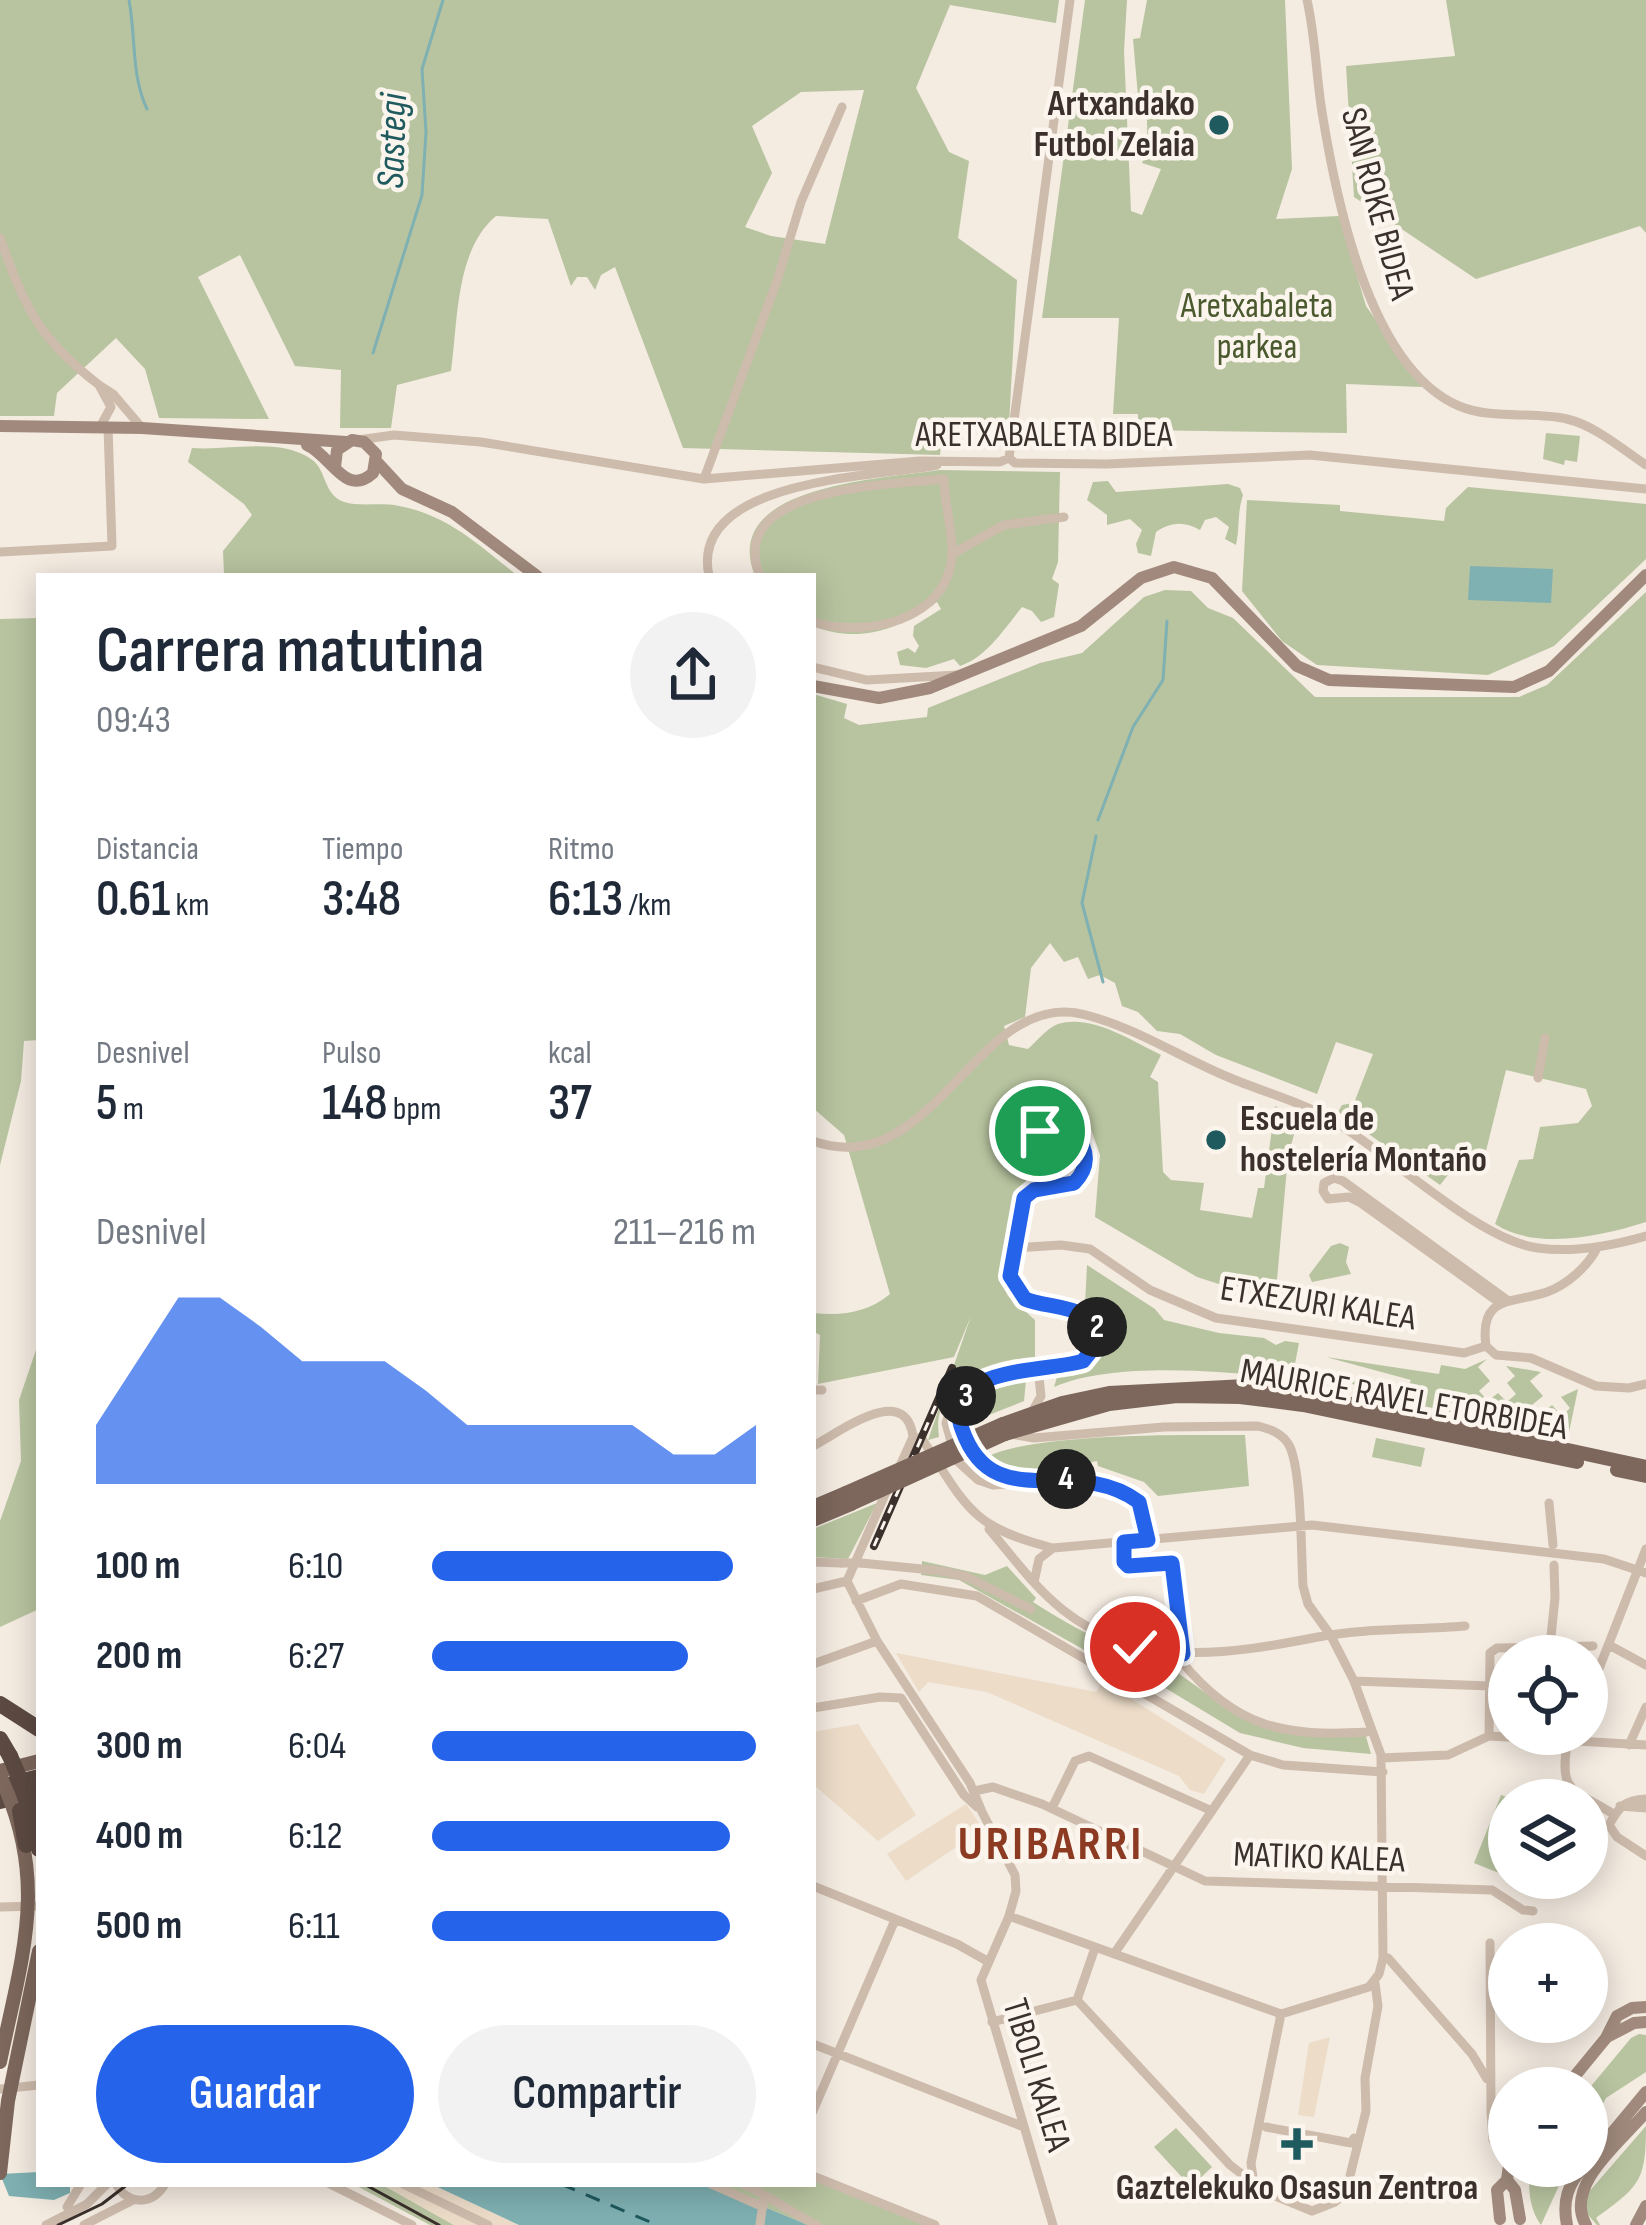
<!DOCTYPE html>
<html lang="es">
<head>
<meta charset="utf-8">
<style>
	:root { --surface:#fff; --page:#f2f2f3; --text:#1f2937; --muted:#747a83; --accent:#2563eb }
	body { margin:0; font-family:"Sofia Sans Condensed",sans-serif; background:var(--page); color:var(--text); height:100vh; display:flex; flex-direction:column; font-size:45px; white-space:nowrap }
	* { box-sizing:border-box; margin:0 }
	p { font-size:39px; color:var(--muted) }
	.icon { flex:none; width:66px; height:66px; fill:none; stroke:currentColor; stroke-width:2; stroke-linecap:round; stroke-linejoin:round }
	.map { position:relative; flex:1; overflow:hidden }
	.sheet { position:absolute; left:36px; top:573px; width:780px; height:1614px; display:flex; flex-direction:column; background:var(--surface); border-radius:0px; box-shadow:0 6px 30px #0003 }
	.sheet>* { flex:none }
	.buttons { position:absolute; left:1488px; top:1635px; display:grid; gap:24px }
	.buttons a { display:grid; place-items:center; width:120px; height:120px; border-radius:50%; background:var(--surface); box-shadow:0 6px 30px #0003; font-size:60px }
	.pin { position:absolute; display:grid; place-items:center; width:102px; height:102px; color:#fff; margin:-51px; border:6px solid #fff; border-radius:50%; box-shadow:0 3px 12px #0007 }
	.km { position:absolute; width:60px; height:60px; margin:-30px; border-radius:50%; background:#222; color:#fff; font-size:33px; line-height:60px; text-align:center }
	.round { display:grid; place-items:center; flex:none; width:126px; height:126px; border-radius:63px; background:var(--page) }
	.headline { display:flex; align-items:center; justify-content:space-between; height:204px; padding:0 60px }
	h1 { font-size:66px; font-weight:600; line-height:90px }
	.figures { display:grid; grid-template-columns:repeat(3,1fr); gap:18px; height:204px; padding:12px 60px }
	.figures div { display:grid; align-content:center }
	.figures b { font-size:51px; font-weight:600 }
	.figures small { font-size:33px; font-weight:400 }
	.figures p { font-size:33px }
	.chart { height:336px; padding:24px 60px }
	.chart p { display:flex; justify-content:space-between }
	.chart svg { width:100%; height:216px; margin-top:12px; fill:var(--accent); opacity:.7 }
	.action { display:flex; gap:24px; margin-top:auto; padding:24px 60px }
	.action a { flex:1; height:138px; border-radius:72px; background:var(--accent); color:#fff; font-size:48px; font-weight:600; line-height:138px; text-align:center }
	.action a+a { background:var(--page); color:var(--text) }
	ul { padding:0 60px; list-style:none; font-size:39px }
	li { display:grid; grid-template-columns:192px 144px 1fr; align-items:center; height:90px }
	li i { height:30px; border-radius:15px; background:var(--accent) }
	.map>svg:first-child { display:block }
	.green { fill:#b8c4a0; fill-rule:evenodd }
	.plaza { fill:#ecdcc8 }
	.water { fill:#7fb0b2 }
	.pier { fill:#f4ebe1 }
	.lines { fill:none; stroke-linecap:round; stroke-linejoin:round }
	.stream { stroke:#7fb0b2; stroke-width:3 }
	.ferry { stroke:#1f5a5e; stroke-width:3; stroke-dasharray:15 12; stroke-linecap:butt }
	.street { stroke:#cdbbac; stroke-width:9 }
	.secondary { stroke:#a18a7d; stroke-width:12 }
	.primary { stroke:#7d675c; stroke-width:14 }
	.highway { stroke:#5c4a42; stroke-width:16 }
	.tram { stroke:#3b302b; stroke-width:3 }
	.rail-casing { stroke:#3b302b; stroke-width:8 }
	.rail { stroke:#fbf5ee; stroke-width:3; stroke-dasharray:9; stroke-linecap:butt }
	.street-bridge { stroke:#cdbbac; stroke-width:9 }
	.primary-bridge { stroke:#7d675c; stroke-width:14 }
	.highway-bridge { stroke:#5c4a42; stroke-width:16 }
	.route-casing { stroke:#fff; stroke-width:24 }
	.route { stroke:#2563eb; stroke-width:15 }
	.poi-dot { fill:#1f5a5e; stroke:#fbf5ee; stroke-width:4.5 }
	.labels { text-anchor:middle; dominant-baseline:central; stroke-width:9; stroke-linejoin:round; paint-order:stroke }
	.poi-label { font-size:36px; font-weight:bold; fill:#3b302b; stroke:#fbf5ee; text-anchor:end }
	.street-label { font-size:36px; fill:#3b302b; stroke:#fbf5ee }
	.park-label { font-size:36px; fill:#4a5a2e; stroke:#fbf5ee }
	.water-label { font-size:39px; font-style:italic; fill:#1f5a5e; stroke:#fbf5ee }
	.district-label { font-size:48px; font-weight:bold; letter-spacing:3px; fill:#8c3b22; stroke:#fbf5ee }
</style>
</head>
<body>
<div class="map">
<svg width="1646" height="2225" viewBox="0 0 1646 2225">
	<rect width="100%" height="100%" fill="#f4ebe1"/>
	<!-- green -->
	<path class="green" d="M0,0H1059L1056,23L950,5L916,88L949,152L969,161L958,238L1017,280L1009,424L944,417L940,455L683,448L615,267L601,275L595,290L587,277H577L571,286L548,219L496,216C455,250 458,322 451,371L397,385L391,428H340L341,370L295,366L240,255L198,277L269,419L159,418L145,369L116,338L57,393L54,416H0ZM864,90L825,244L771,236L745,227L772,173L752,126L801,92Z
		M1085,0H1127L1124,51L1131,211L1142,215L1161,169L1142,163C1150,141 1147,120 1145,96H1138L1133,39L1140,38L1147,0H1285L1292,169L1276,219L1339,216L1366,306L1422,387L1346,384L1347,433L1138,430V414H1113L1119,318H1042Z
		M1446,0H1646V233L1640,226L1476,279L1354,197L1346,66L1455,56Z
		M1546,433L1580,436L1577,462L1565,460L1564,465L1543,459Z
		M192,448C228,451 280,437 311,459C327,469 323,495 344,502C359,507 382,502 399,506C448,515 480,546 518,576H133L224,574L223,551L252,515L244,504L188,462Z
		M939,470L1060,472L1058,562L1052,579L1059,584L1054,617L1041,622L1032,611L1022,607C1005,628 986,658 960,666L954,659L926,668L900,665L897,652L908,648L915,653L919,646L913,636L914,626L941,609L937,602C900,630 857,644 813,626V576H755C718,485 883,479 939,470Z
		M1108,481L1116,492L1228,484L1240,488L1243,495C1237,513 1240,527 1236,545L1225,539L1229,527L1216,517L1205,520L1200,530C1184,521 1171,522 1156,532L1151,556L1138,553L1136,544L1142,530L1130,519L1107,525V515L1087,500L1093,482Z
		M1468,487L1646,504V559L1554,646L1488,675L1317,665L1282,641L1242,591L1247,500L1340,505V511L1444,521L1446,508Z
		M1165,590L1191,591L1208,608L1233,618L1315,697H1519L1547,685L1646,592V1222C1602,1236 1536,1251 1495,1224L1519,1160L1533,1159L1540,1127L1578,1123L1592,1106L1586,1089L1506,1070L1485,1155L1463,1156L1440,1185L1338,1112L1342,1105L1354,1103L1373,1054L1336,1042L1317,1094L1216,1055L1180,1034L1157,1031L1138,1012L1122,1006L1115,983L1100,975L1088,979L1078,957L1064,962L1050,943L1031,968L1025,1017L1004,1026L1009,1045L1028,1049C1036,1042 1048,1027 1058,1024C1092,1014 1132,1041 1161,1055L1150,1077L1158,1082L1163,1172L1171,1180L1204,1183L1200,1210L1252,1218L1258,1188H1264L1275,1106L1299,1117L1288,1156L1276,1291L1222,1285L1197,1277L1095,1217L1100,1155L1090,1126L1066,1113L1033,1110V1178L1019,1192L999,1276L1008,1296L1035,1320V1357C990,1360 931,1379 939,1437L928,1440L971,1316L954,1357L818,1384L820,1335L813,1331V1313C842,1316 867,1313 890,1294L844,1135L813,1108V694L847,704L844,718L859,725L927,717L928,708L1040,663L1082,653L1144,597Z
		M39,618V1040L24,1041L21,1081L0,1165V619Z
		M1340,1243L1349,1247L1346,1262L1351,1274L1312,1282L1309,1275L1331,1246Z
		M1087,1265L1155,1309L1164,1320L1219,1333L1264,1338L1276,1345L1285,1341L1299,1343L1292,1379C1227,1371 1113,1361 1054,1387L1057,1377C1066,1375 1078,1374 1086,1370C1117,1353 1108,1323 1085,1305Z
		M39,1341V1609L0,1627V1521L21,1461L19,1400Z
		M1326,1357L1439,1374L1441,1365L1465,1369L1487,1359L1478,1367L1490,1381L1479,1391L1488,1401L1498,1393L1507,1402L1516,1394L1507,1383L1515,1376L1506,1366L1541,1372L1530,1381L1543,1396L1532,1405L1540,1415L1552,1405L1562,1416L1570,1408L1561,1397L1578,1389L1568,1437L1367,1394V1390L1343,1380L1407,1389L1411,1380Z
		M1026,1380L1024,1401L966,1424C964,1387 997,1381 1026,1380Z
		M1245,1435L1249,1486L1158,1496L1144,1482L1098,1466L1097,1461L1087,1463L1086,1467C1054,1470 1007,1483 983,1459C1030,1432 1185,1435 1245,1435Z
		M1376,1438L1425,1448L1421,1467L1372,1457Z
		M877,1503L848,1559L813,1557V1529Z
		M922,1561L985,1575L1007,1566L1036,1598L1033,1602C1077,1630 1116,1652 1169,1660L1171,1668L1224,1706L1263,1726L1365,1733L1371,1754L1303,1748L1240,1733L1142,1674L1131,1676L959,1580L921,1575Z
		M1501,1795L1516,1800H1509V1866L1504,1875L1474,1863Z
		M1639,2034L1646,2035V2072L1606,2098L1587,2134V2091L1631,2038Z
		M1646,2126C1646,2181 1640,2186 1596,2218L1600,2225H1597L1587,2214V2194Z
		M1176,2128L1212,2167L1191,2187L1154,2147Z
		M1532,2166H1568L1541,2225C1530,2210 1526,2186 1532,2166Z
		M813,2176L927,2225H808L709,2184H813Z
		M353,2184H381L454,2225H430Z"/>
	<!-- plaza -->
	<path class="plaza" d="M896,1653L1096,1692L1103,1681L1226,1759L1204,1794L1190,1790L1179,1776L987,1692L928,1682L919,1692Z
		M858,1724L916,1815L878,1841L813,1784V1732Z
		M966,1804L983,1829L906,1881L887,1854Z
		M1330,2037L1314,2117L1298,2115L1309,2043Z
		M381,2184H431L519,2225H454Z"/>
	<!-- water -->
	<path class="water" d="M1470,566L1553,569L1551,603L1468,600Z
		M39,2172V2184H70V2193L54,2200L9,2196L0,2174Z
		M431,2184H709L808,2225H519Z"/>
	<!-- pier -->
	<path class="pier" d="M11,1941H39V2017L28,2069L0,2062V1997Z"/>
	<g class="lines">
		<!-- stream -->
		<path class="stream" d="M129,0C136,37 131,75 147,109
			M373,353L422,195L426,132L422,69L443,0
			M1098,820L1133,727L1163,680L1167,621
			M1096,836L1082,903L1103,982"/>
		<!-- ferry -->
		<path class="ferry" d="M561,2184L657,2225"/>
		<!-- street -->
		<path class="street" d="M1307,0C1316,39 1316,79 1323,118C1337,203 1370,368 1459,406C1492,420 1533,411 1567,419C1596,426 1622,449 1646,465
			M0,238C25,308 39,339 99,385
			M100,427L111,407L99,385L113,394L142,428
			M358,440L394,435L481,442L704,479L920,461L1000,462L1009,458L1015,463L1107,464L1310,455L1646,489
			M1009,458L1070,0
			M704,479L777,281L801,202L842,107
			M0,552L112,546L108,427
			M952,554L1004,525L1064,517
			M709,576C688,478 879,477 937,465
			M760,576C724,486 890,485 944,479C944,504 953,529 952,554C949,621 865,638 813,622
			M813,667L867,680L958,675
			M1538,1078L1545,1038
			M1040,1131L1075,1135C1089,1150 1089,1168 1074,1183L1034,1190L1024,1198L1011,1276L1025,1299L1085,1315L1097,1327L1095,1351L1074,1364L998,1371L968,1382L953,1402L946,1423L956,1460L978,1480L993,1485L1078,1479L1117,1489L1143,1508L1147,1541
			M813,1141C935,1185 977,985 1086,1015C1136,1028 1180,1057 1228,1077C1258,1090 1292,1099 1321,1114C1383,1146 1475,1240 1538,1248C1574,1253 1611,1246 1646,1236
			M1014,1248L1061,1245L1090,1249L1150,1290L1216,1318L1464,1353L1486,1346
			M1597,1248C1588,1266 1567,1285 1547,1292C1511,1304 1479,1295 1486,1346L1496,1355L1531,1358L1596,1386L1629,1388L1646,1384
			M1500,1303L1361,1203L1349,1197L1328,1199L1323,1191L1324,1183L1334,1178L1343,1181L1507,1300
			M999,1376C966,1388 953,1407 967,1440C972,1453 976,1464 988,1471C999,1477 1013,1478 1025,1481
			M813,1390H822
			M1032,1412L1041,1396L1038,1368
			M913,1437L922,1439C967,1506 969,1527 1053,1548L1312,1525L1604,1559L1646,1573
			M813,1446C840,1432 906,1381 913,1437
			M898,1470L913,1437
			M887,1490L847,1581L877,1641L970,1783L982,1812L1015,1875L1016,1891L1009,1916L981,1980L1053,2225
			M1549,1503L1553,1545
			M989,1529C1013,1557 1034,1587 1063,1610C1138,1670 1231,1654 1318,1637C1365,1628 1417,1630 1465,1626
			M1124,1542L1128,1566L1172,1563L1183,1655
			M813,1562L841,1563
			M861,1563L942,1571L967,1577L1031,1609
			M1034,1582L1039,1559L1053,1548
			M813,1589L847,1581
			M856,1601L901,1584L977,1596L1250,1755L1283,1765L1383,1772
			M1609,1645L1646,1665
			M1550,1646L1555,1598L1554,1565
			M1181,1661C1236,1728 1284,1737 1367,1732
			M813,1664L877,1641
			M1354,1681L1490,1686
			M1587,1699L1646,1549
			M813,1708L880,1697L901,1698L964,1795L977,1807
			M1489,1736L1490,1653L1497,1648L1593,1646
			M1568,1739C1558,1794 1572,1788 1615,1815
			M1629,1745L1646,1707
			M1381,1758L1448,1755L1489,1736L1646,1745
			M974,1791L993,1787L1042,1804L1205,1881L1492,1890L1523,1910L1533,1911
			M1646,1799C1624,1800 1619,1807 1609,1825L1617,1837L1646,1856
			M1620,1806L1646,1808
			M1052,1808L1075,1761L1089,1756L1212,1811
			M813,1886L957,1944L989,1962
			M0,1907L39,1906
			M1009,1916L1281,2014L1369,1987L1379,1974L1383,1958L1381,1755L1354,1681L1331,1636L1308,1604L1303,1586C1301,1555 1302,1470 1289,1445C1282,1433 1270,1429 1258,1426L1164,1427L1034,1438L1011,1434
			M1490,1943L1491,2112L1493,2140L1509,2162
			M1114,1954L1250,1755
			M1388,1958L1472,2054L1487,2079
			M1077,2000L1230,2165L1265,2192L1312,2211
			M1077,2000L1095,1948
			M992,2022L1077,2000
			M813,2044L1024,2127
			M0,2089L39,2085
			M813,2111L895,1920
			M1266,2127L1351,2143L1354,2138
			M813,2176L935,2225
			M116,2184C128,2205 152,2206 165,2184
			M330,2184L412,2225
			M403,2184L488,2225
			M711,2184L763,2207
			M743,2184C769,2195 790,2213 817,2225
			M1254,2185L1251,2163L1281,2014
			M67,2207L81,2184
			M1312,2211L1335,2202L1346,2192L1366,2111L1365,2078L1378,2006L1375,1983
			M46,2225L87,2204L107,2184
			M84,2225L133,2200
			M760,2225L763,2202"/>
		<!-- secondary -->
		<path class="secondary" d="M0,426L142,428L346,442
			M307,445C332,456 345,498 373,473L376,454L364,442L352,440L337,450L335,467
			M377,462L402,489L452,512L537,576
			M813,686L879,698L930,688L1081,626L1141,578L1174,567L1212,578L1297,666L1329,680L1514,687L1549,671L1646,575
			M1607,2037L1634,2023L1646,2022
			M1565,2088L1606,2038L1617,2016L1632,2008L1646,2007
			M1587,2163L1646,2092
			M1507,2180L1515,2190L1520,2219
			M1500,2219L1497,2190L1507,2180L1509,2165
			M1567,2225C1562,2200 1568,2185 1584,2166
			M1586,2225C1563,2185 1622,2141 1646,2112
			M1636,2225L1646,2206"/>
		<!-- primary -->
		<path class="primary" d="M1003,1424L1062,1403L1109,1393L1246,1386L1378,1409L1646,1467
			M1005,1434L1109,1404L1177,1396L1240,1397L1303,1405L1577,1462
			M1617,1470L1646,1476
			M813,1507L846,1493
			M813,1520L851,1504
			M0,1771L39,1761"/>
		<!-- highway -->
		<path class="highway" d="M0,1704L39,1729
			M0,1739L10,1756
			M0,1787L39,1777
			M0,1801L39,1792"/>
		<!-- tram -->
		<path class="tram" d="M364,2184L439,2225
			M58,2225L102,2204L128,2184"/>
		<defs>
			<path id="rail" d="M874,1546L952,1368"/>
		</defs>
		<!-- rail casing -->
		<use href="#rail" class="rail-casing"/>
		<!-- rail -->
		<use href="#rail" class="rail"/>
		<!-- street-bridge -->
		<path class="street-bridge" d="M841,1563H861"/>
		<!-- primary-bridge -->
		<path class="primary-bridge" d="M846,1493L1003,1424
			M851,1504L1005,1434
			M0,1776C50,1881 22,1955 0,2062
			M0,2173L8,2101L39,1951"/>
		<!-- highway-bridge -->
		<path class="highway-bridge" d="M10,1756L28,1798L39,1849
			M20,1811L26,1845"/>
	</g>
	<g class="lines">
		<defs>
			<path id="route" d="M1040,1131L1075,1135C1089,1150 1089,1168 1074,1183L1034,1190L1024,1198L1010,1276L1025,1299C1052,1310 1097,1303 1098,1342L1083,1361C1050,1372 939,1365 962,1429C993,1518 1072,1453 1139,1502L1148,1540L1124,1542V1562L1128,1566L1172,1563L1183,1654L1135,1647"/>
		</defs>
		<!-- route casing -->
		<use href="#route" class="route-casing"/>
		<!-- route -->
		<use href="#route" class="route"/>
	</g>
	<!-- markers -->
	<g class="poi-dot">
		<circle cx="1219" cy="125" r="12"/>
		<circle cx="1216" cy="1140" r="12"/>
		<path d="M1291 2126h12v12h12v12h-12v12h-12v-12h-12v-12h12z"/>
	</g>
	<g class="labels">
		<!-- poi labels -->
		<g class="poi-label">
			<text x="1195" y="104">Artxandako<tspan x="1195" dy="41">Futbol Zelaia</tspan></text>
			<text x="1240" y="1119" text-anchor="start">Escuela de<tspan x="1240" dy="41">hostelería Montaño</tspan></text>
			<text x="1297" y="2188" text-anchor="middle">Gaztelekuko Osasun Zentroa</text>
		</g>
		<!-- street labels -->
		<g class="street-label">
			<text transform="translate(1377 204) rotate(75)">SAN ROKE BIDEA</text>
			<text x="1044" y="435">ARETXABALETA BIDEA</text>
			<text transform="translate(1318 1304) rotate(9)">ETXEZURI KALEA</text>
			<text transform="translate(1404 1400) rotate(10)">MAURICE RAVEL ETORBIDEA</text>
			<text transform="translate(1319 1858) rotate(2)">MATIKO KALEA</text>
			<text transform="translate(1036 2075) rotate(73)">TIBOLI KALEA</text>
		</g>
		<!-- park labels -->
		<g class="park-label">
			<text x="1257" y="306">Aretxabaleta<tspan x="1257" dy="41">parkea</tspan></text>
		</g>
		<!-- water labels -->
		<g class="water-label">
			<text transform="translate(393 141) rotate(-88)">Sastegi</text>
		</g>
		<!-- district labels -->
		<g class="district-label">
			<text x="1051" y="1844">URIBARRI</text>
		</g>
	</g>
</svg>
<div class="buttons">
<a><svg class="icon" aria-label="locate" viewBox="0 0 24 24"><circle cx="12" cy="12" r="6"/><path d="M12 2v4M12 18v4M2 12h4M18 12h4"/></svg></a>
<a><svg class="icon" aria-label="layers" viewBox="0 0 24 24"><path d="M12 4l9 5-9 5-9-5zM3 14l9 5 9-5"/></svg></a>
<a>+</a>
<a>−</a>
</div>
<div class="pin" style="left:1040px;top:1131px;background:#1e9e55"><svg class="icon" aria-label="arrive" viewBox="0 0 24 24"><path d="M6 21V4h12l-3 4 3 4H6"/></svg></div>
<div class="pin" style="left:1135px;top:1647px;background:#d93025"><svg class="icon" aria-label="check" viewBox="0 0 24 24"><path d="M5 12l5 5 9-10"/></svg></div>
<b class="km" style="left:1097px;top:1327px">2</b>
<b class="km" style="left:966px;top:1396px">3</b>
<b class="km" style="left:1066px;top:1479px">4</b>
<section class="sheet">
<div class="headline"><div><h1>Carrera matutina</h1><p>09:43</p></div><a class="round"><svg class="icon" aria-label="share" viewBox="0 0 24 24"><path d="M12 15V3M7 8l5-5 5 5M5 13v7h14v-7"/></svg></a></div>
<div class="figures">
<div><p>Distancia</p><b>0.61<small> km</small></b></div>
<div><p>Tiempo</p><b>3:48</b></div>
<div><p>Ritmo</p><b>6:13<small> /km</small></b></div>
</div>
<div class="figures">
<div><p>Desnivel</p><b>5<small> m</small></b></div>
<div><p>Pulso</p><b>148<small> bpm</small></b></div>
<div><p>kcal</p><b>37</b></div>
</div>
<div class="chart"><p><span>Desnivel</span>211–216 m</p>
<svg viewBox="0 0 160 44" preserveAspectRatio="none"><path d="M0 44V32L10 19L20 6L30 6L40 12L50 19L60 19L70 19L80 25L90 32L100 32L110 32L120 32L130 32L140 38L150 38L160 32V44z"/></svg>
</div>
<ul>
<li><b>100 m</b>6:10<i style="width:93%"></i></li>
<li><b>200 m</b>6:27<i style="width:79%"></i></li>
<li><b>300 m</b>6:04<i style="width:100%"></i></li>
<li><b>400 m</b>6:12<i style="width:92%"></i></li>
<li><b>500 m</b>6:11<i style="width:92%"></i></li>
</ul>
<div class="action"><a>Guardar</a><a>Compartir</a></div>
</section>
</div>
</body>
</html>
